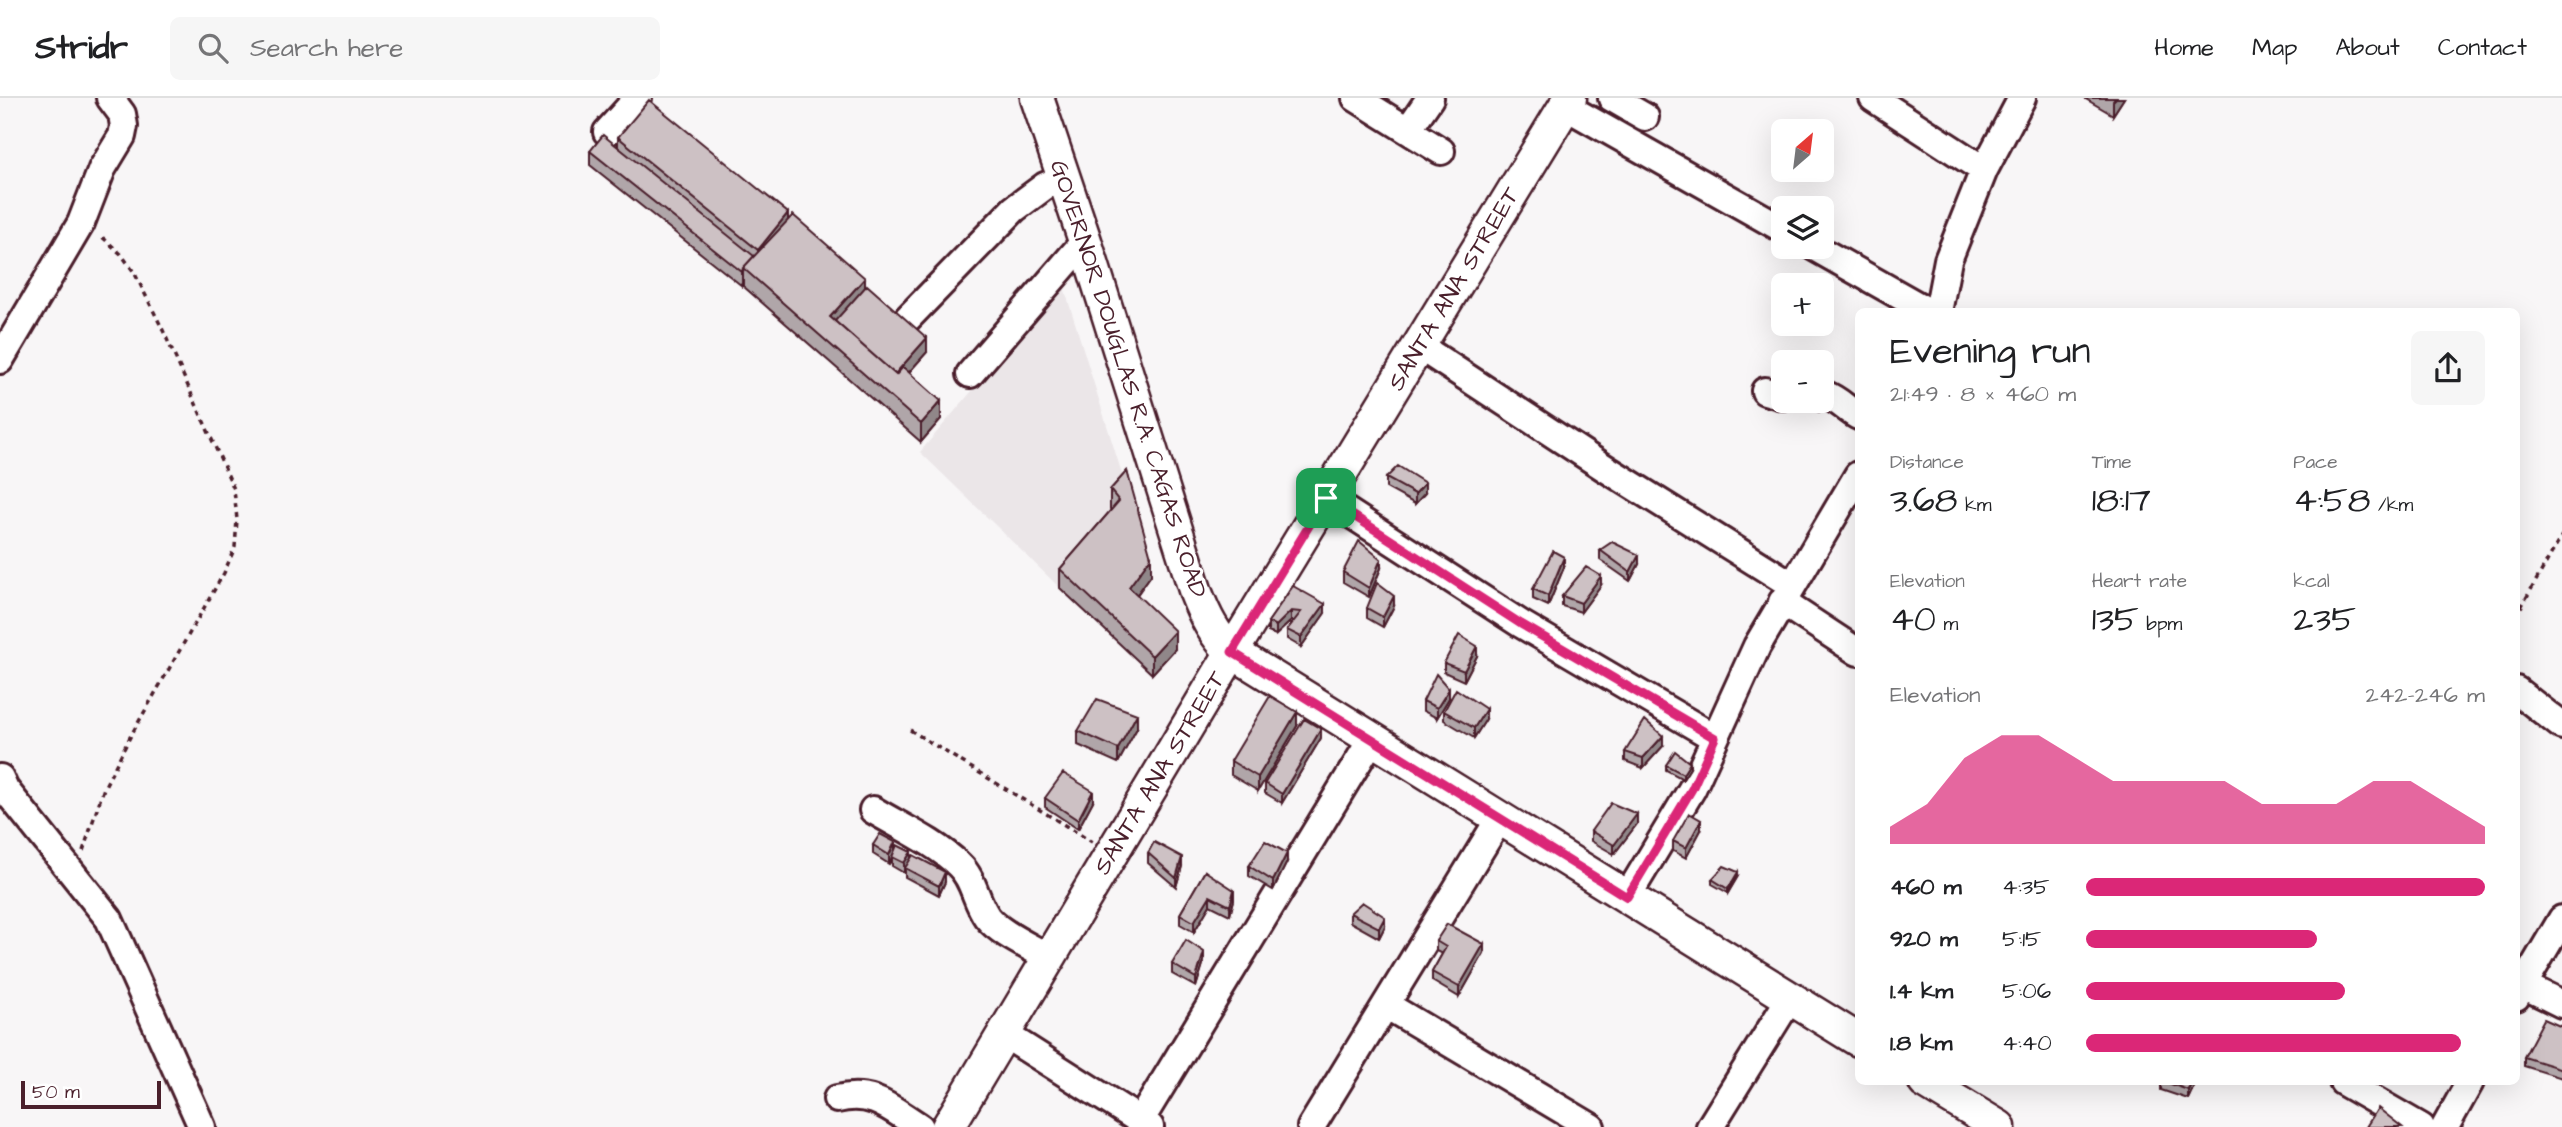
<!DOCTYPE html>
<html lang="en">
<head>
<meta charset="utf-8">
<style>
	:root { --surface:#fff; --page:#f6f6f6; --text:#202124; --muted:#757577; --line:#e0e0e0; --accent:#db2777 }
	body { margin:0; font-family:"Architects Daughter",sans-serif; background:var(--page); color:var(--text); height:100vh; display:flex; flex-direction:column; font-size:26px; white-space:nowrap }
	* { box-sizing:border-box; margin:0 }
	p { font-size:23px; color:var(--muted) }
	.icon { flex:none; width:38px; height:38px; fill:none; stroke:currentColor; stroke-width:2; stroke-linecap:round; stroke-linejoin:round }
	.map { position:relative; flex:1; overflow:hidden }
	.drawer { position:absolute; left:1855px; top:210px; width:665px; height:777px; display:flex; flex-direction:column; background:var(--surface); border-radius:10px; box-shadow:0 7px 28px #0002 }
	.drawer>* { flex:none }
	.needle { width:46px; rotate:28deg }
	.fabs { position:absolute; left:1771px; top:21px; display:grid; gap:14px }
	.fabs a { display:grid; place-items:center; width:63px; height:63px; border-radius:10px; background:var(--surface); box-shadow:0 7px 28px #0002; font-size:35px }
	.scale { position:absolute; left:21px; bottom:18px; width:140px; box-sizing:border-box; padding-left:7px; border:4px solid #4a1f2b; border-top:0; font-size:19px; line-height:24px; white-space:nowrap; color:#4a1f2b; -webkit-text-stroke:5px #fff; paint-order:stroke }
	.pin { position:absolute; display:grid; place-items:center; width:60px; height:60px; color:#fff; margin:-30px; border-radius:14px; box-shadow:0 4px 10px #0006 }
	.round { display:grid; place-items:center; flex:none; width:74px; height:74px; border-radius:10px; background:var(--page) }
	.head { display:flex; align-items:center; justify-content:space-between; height:119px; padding:0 35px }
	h1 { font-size:38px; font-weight:600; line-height:52px }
	.metrics { display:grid; grid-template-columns:repeat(3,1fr); gap:10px; height:119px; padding:7px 35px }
	.metrics div { display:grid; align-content:center }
	.metrics b { font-size:35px; font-weight:600 }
	.metrics small { font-size:19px; font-weight:400 }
	.metrics p { font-size:19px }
	.chart { height:196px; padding:14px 35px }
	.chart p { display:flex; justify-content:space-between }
	.chart svg { width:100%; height:126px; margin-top:7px; fill:var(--accent); opacity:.7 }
	ul { padding:0 35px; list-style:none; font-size:23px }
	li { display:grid; grid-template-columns:112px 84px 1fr; align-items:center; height:52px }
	li i { height:18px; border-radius:9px; background:var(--accent) }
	header { display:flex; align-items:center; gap:42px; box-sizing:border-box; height:98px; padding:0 35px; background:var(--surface); border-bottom:2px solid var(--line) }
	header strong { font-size:33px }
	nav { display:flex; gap:38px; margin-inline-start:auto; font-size:24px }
	.search { width:490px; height:63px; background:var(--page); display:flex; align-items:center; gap:18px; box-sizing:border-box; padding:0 24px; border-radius:10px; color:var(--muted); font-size:26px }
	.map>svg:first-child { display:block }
	.built { fill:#ebe6e8 }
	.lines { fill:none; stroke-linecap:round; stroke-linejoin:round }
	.minor-casing { stroke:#4a1f2b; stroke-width:32 }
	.major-casing { stroke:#4a1f2b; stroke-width:37 }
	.path { stroke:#4a1f2b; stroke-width:3.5; stroke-dasharray:5 5; stroke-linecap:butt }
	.minor { stroke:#fff; stroke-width:26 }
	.major { stroke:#fff; stroke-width:32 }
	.wall { fill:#b0a6a9; stroke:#4a1f2b; stroke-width:2 }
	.shaded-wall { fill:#908789; stroke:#4a1f2b; stroke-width:2 }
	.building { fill:#cdc1c4; stroke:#4a1f2b; stroke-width:2 }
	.route-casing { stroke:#fff; stroke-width:14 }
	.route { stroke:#db2777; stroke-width:9 }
	.labels { text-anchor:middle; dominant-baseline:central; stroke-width:6; stroke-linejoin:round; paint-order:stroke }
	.street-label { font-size:24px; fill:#4a1f2b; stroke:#fff }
</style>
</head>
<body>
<header>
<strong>Stridr</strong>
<div class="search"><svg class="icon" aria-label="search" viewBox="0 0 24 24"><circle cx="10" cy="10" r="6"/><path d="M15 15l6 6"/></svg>Search here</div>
<nav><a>Home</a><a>Map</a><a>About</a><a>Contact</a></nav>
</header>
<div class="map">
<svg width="2562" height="1029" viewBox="0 0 2562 1029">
	<rect width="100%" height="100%" fill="#f8f6f7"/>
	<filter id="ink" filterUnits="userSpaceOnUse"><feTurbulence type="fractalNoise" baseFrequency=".0143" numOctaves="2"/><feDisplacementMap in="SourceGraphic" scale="14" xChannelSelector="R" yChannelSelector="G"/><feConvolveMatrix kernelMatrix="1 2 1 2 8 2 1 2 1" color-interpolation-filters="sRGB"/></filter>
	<g filter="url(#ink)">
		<!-- built -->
		<path class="built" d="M1063,186L1127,392L1119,421L1060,490L920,354Z"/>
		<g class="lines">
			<defs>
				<path id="minor" d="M1356,0L1441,53
					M1612,0L1645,19
					M1873,0L1984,72
					M1565,8L1783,131
					M1408,32L1430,0
					M607,34L638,0
					M1814,149L1929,214
					M1938,214L1948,162L1984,72L2022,0
					M908,220L1014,111L1045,88L1064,80
					M1419,248L1605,370L1792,487
					M0,262L81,125L102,71L122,38L124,28L122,16L110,0
					M970,276L1085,143
					M1765,293L1783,298
					M1822,299L1826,297C1839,302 1846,311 1858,318
					M1326,400L1521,526L1715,640
					M1782,504L1858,554
					M2516,592L2562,628
					M0,680L5,691L109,821L202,1029
					M873,712C901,729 935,744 959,767C974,781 975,802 987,819C999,835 1031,849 1049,860
					M1627,799L1692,691L1757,548L1858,377
					M2523,887L2562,906
					M2516,899L2562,821
					M1386,907L1591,1029
					M1004,936L1150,1029
					M2343,984L2421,1029
					M837,1001C874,992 891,1011 920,1029
					M1140,1023L1372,641
					M1311,1029L1500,720
					M1710,1029L1790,900
					M2445,1029L2470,984"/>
				<path id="major" d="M1037,0L1085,143L1196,495C1205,518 1214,537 1232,554L1858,942
					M1925,984L1999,1029
					M948,1029L1232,554L1570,0"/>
			</defs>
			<!-- minor casing -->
			<use href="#minor" class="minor-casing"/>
			<!-- major casing -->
			<use href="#major" class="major-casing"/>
			<!-- path -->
			<path class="path" d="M2516,518L2562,437
				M910,632L1092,744
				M83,753L104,690L130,639L224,475L235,449L237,422L234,391L162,230L134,174L121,156L100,137"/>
			<!-- minor -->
			<use href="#minor" class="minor"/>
			<!-- major -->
			<use href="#major" class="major"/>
		</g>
		<!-- wall -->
		<path class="wall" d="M2084,0H2124L2113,17Z
			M618,39L788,122L865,189L927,254L909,274L941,321L921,344L743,188V187L742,188L590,67V53L618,49Z
			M1127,373L1151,477L1137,497L1175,551L1152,576L1060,490V471L1111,412L1110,411V392Z
			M1386,380L1425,395L1415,406L1386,390Z
			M1600,452L1639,466L1630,483L1600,462Z
			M1564,469L1548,508L1533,501V491Z
			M1381,470L1369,499L1343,484V474Z
			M1601,487L1581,514L1562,508V498Z
			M1293,488L1325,515L1301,549L1287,541V532L1294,523H1291L1276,537L1268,534V524Z
			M1394,508L1383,529L1367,520V510Z
			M1477,558L1464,583L1444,574V565Z
			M1449,600L1437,620L1423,613V603Z
			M1444,613L1486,621L1474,640L1444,622Z
			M1297,628L1258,693L1231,677V663Z
			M1137,630L1118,665L1078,647V633Z
			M1321,640L1282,705L1265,695V685Z
			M1663,648L1643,670L1625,663V654Z
			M1666,667L1690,670L1683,681L1666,672Z
			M1045,700L1093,703L1078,731L1045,709Z
			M1637,726L1614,756L1591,743V733Z
			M1701,732L1686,760L1673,753V743Z
			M873,747L895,751L911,760L945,784L939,797L905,779V774L904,775L892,768V761L889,766L873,756Z
			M1148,755L1182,768L1176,789L1148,765Z
			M1287,764L1273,792L1249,778V768Z
			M1205,773L1234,802L1230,817L1210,807L1194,834L1180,826V816Z
			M1738,778L1728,795L1712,786V781Z
			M1350,815L1385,828L1379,840L1350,824Z
			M1436,843L1484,855L1459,899L1432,883V874L1442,856L1436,853Z
			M1204,863L1196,889L1172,876V866Z
			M2562,929V980L2524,968V959Z
			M2161,984H2196L2188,1001L2161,992Z"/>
		<!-- shaded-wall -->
		<path class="shaded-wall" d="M2116,0H2124L2113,17V3Z
			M788,115V133L758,170V152Z
			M743,173V187L742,188V174Z
			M865,180V198L839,227L830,219Z
			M927,240V254L895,290V276Z
			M941,303V321L921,344V326Z
			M1425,385V395L1415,406V396Z
			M1639,457V466L1630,483V474Z
			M1151,459V477L1129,507V489Z
			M1564,459V469L1548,508V498Z
			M1381,461V470L1369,499V490Z
			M1601,478V487L1581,514V505Z
			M1394,498V508L1383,529V519Z
			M1325,506V515L1301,549V539Z
			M1291,513V523L1276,537V528Z
			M1175,533V551L1152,576V558Z
			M1477,548V558L1464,583V573Z
			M1449,591V600L1437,620V610Z
			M1486,611V621L1474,640V630Z
			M1297,614V628L1258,693V679Z
			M1137,616V630L1118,665V651Z
			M1321,631V640L1282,705V696Z
			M1663,638V648L1643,670V660Z
			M1690,665V670L1683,681V676Z
			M1093,693V703L1078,731V722Z
			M1637,716V726L1614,756V747Z
			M1701,722V732L1686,760V750Z
			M895,744V754L892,759L889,766V757Z
			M911,754V764L905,770L904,775V765Z
			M1287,755V764L1273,792V783Z
			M1182,759V768L1176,789V780Z
			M945,774V784L939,797V788Z
			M1738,774V778L1728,795V791Z
			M1234,792V802L1230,817V808Z
			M1210,798V807L1194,834V824Z
			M1385,819V828L1379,840V830Z
			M1484,846V855L1459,899V889Z
			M1204,854V863L1196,889V880Z
			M2192,984H2196L2188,1001V992Z"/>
		<!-- building -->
		<path class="building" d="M649,2L788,115L758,152L618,39Z
			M603,37L754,158L743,170L742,174L590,53Z
			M793,117L865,180L830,219L896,277L903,269L941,303L921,326L743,170Z
			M867,187L927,240L895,276L835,223Z
			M1398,368L1425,385L1415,396L1386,380Z
			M1127,373L1151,459L1129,489L1175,533L1152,558L1060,471L1119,403L1110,392Z
			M1359,443L1381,461L1369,490L1343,474Z
			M1612,444L1639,457L1630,474L1600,452Z
			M1553,453L1564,459L1548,498L1533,491Z
			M1586,469L1601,478L1581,505L1562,498Z
			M1377,485L1394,498L1383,519L1367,510Z
			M1293,488L1325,506L1301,539L1287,532L1301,514L1291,513L1276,528L1268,524Z
			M1459,537L1477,548L1464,573L1444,565Z
			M1436,576L1449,591L1437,610L1423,603Z
			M1456,591L1486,611L1474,630L1444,613Z
			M1270,598L1297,614L1258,679L1231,663Z
			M1097,601L1137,616L1118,651L1078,633Z
			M1304,621L1321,631L1282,696L1265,685Z
			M1645,622L1663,638L1643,660L1625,654Z
			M1675,653L1690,665L1683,676L1666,667Z
			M1063,675L1093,693L1078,722L1045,700Z
			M1611,705L1637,716L1614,747L1591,733Z
			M1689,715L1701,722L1686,750L1673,743Z
			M880,736L895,744L889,757L873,747Z
			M1265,743L1287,755L1273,783L1249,768Z
			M1154,744L1182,759L1176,780L1148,755Z
			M897,747L911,754L904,765L892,759Z
			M913,757L945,774L939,788L905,770Z
			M1724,768L1738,774L1728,791L1712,781Z
			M1205,773L1234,792L1230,808L1210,798L1194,824L1180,816Z
			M1362,804L1385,819L1379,830L1350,815Z
			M1447,826L1484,846L1459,889L1432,874L1446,849L1436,843Z
			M1186,842L1204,854L1196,880L1172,866Z
			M2544,921L2562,929V971L2524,959Z
			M2165,984H2192L2188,992Z
			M2378,1010L2402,1029H2366Z"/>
	</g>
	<g class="lines" filter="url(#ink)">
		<defs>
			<path id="route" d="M1326,400L1521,526L1715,640L1692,691L1627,799L1232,554Z"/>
		</defs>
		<!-- route casing -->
		<use href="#route" class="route-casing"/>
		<!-- route -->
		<use href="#route" class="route"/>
	</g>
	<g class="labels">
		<!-- street labels -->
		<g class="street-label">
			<text transform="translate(1454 191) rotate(-59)">SANTA ANA STREET</text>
			<text transform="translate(1128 281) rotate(72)">GOVERNOR DOUGLAS R.A. CAGAS ROAD</text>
			<text transform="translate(1160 675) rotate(-59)">SANTA ANA STREET</text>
		</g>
	</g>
</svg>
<div class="fabs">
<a><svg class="needle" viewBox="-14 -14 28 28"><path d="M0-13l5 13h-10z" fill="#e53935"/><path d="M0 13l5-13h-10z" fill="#757577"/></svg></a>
<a><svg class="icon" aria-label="layers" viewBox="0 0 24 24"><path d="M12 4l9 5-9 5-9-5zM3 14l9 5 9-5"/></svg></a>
<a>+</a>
<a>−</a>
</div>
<div class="scale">50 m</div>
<div class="pin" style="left:1326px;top:400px;background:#1e9e55"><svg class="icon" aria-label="arrive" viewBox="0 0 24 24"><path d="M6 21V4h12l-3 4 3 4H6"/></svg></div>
<section class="drawer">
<div class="head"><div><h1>Evening run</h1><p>21:49 · 8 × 460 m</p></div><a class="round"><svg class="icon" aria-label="share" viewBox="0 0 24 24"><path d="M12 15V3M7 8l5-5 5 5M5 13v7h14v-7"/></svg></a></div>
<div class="metrics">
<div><p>Distance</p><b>3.68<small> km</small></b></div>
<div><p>Time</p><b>18:17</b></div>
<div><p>Pace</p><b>4:58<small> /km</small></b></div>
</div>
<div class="metrics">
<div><p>Elevation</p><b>40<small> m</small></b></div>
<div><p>Heart rate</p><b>135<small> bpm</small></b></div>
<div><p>kcal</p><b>235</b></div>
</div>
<div class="chart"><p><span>Elevation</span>242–246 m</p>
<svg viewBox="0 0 160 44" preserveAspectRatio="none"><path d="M0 44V38L10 30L20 14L30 6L40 6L50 14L60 22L70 22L80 22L90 22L100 30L110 30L120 30L130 22L140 22L150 30L160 38V44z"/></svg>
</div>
<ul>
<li><b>460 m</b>4:35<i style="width:100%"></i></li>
<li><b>920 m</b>5:15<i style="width:58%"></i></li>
<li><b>1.4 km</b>5:06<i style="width:65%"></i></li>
<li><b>1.8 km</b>4:40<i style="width:94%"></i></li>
</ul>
</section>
</div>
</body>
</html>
